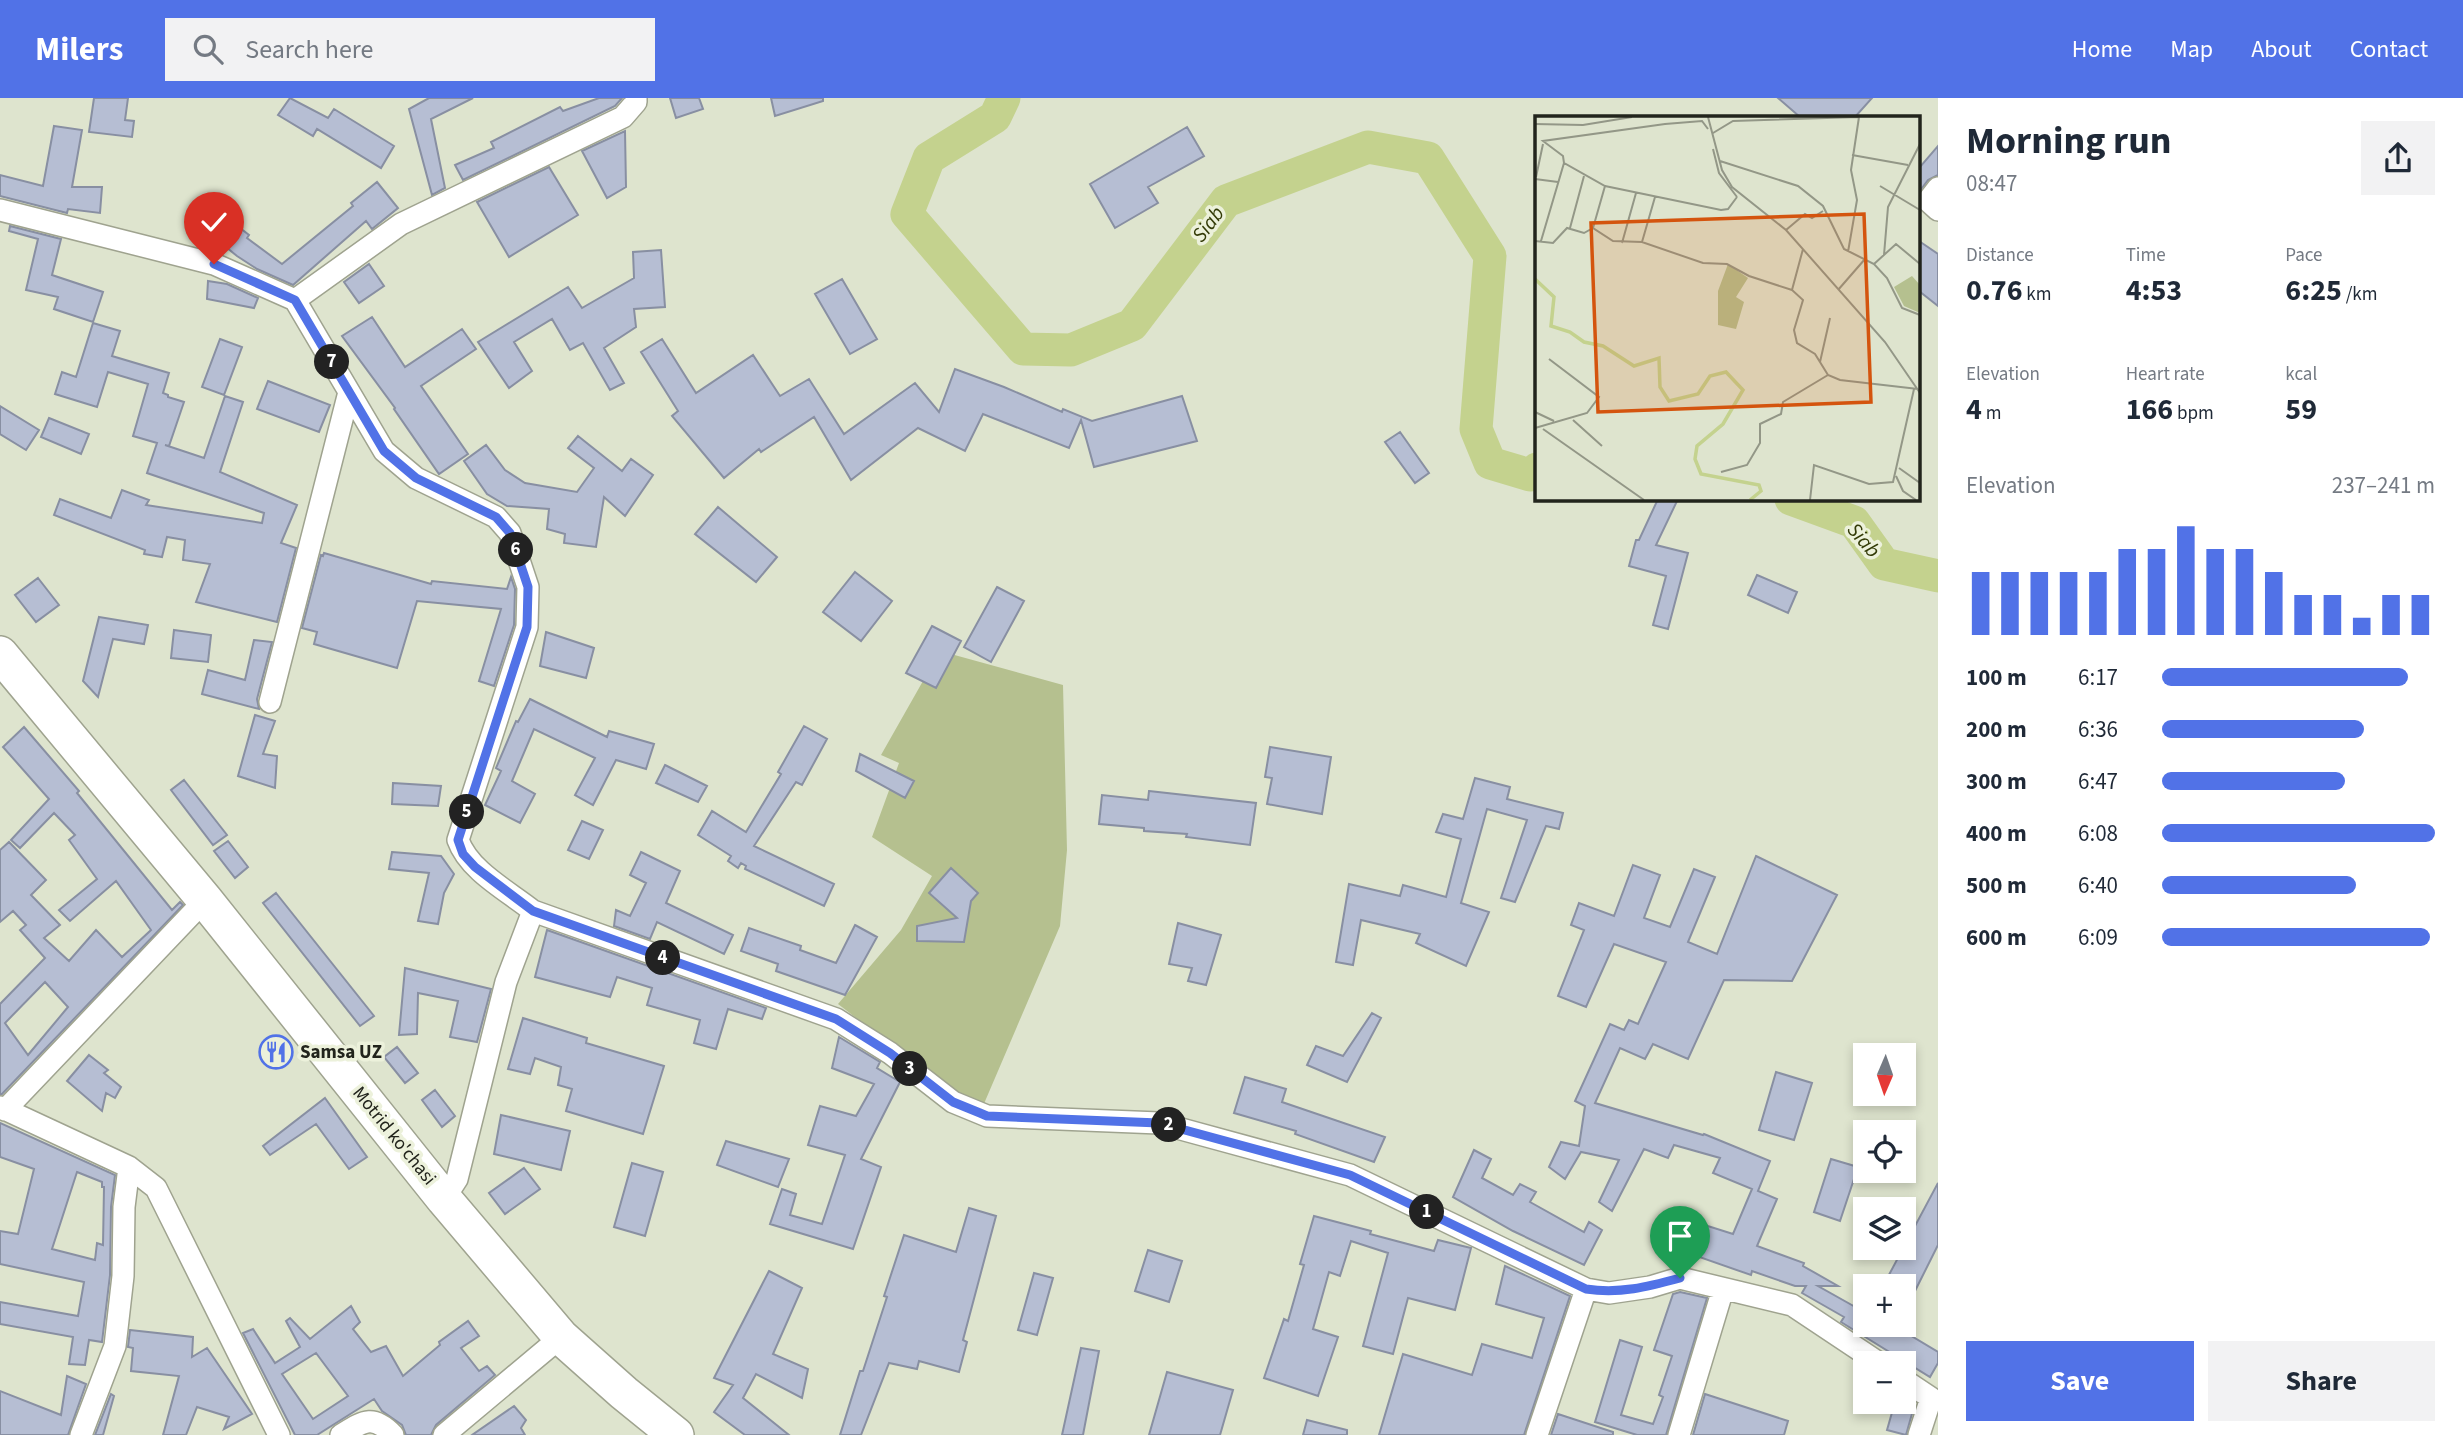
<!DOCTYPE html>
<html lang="en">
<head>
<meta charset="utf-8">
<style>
	:root { --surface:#fff; --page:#f2f2f3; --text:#1f2937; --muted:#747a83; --accent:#5172e7 }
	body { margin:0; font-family:"Source Sans 3",sans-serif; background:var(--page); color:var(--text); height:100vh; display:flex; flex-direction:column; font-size:26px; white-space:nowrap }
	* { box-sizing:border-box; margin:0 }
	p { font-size:23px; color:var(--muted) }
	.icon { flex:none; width:38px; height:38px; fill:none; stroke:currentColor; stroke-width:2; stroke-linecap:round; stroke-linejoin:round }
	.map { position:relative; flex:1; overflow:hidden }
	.sheet { display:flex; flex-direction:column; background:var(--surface); width:525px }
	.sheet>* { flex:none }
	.needle { width:46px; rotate:182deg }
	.tools { position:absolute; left:1853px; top:945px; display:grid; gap:14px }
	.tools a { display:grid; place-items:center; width:63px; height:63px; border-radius:0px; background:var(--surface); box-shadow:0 4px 10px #0003; font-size:35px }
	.pin { position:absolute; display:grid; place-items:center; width:60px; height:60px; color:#fff; margin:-72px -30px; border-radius:50% 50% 50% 0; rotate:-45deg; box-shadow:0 0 7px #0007 }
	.pin .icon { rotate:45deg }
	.km { position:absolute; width:35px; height:35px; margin:-18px; border-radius:50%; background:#222; color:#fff; font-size:19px; line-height:35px; text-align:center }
	.round { display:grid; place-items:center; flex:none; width:74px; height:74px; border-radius:0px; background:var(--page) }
	.overview { display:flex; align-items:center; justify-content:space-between; height:119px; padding:0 28px }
	h1 { font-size:38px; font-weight:700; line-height:52px }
	.stats { display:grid; grid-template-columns:repeat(3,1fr); gap:10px; height:119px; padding:7px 28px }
	.stats div { display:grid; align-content:center }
	.stats b { font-size:30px; font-weight:700 }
	.stats small { font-size:19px; font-weight:400 }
	.stats p { font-size:19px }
	.chart { height:196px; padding:14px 28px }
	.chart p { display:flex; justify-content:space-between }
	.chart svg { width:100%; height:126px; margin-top:7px; stroke:var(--accent); stroke-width:6 }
	.button { display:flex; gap:14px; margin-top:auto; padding:14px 28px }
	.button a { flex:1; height:80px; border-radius:0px; background:var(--accent); color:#fff; font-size:28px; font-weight:700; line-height:80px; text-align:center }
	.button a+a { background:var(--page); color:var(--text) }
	ul { padding:0 28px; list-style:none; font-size:23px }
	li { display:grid; grid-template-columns:112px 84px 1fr; align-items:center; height:52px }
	li i { height:18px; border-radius:9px; background:var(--accent) }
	header { display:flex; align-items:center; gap:42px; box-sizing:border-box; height:98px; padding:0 35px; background:var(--accent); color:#fff }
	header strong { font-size:33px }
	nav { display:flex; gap:38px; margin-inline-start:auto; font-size:24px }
	.search { width:490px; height:63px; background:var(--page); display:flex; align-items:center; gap:18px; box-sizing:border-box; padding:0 24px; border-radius:0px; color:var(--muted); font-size:26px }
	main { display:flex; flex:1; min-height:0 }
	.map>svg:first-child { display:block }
	.green { fill:#b5c08f }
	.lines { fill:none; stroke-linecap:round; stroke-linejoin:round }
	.river { stroke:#c4d28e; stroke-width:33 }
	.building { fill:#b6bed3; stroke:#888fa2; stroke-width:2; fill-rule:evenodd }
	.street-casing { stroke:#9fa38f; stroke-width:24 }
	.primary-casing { stroke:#9fa38f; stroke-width:38 }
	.street { stroke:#fff; stroke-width:21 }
	.primary { stroke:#fff; stroke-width:35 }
	.route-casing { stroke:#fff; stroke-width:14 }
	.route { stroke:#5172e7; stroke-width:9 }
	.labels { text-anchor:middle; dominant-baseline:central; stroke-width:7; stroke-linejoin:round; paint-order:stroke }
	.poi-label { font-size:19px; font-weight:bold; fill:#22241c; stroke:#ecf1db; text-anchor:start }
	.street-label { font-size:19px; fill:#22241c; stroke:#ecf1db }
	.water-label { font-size:21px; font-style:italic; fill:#333b07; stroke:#ecf1db }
	.inset-river { fill:none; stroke:#c4d28e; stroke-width:3.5 }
	.inset-road { fill:none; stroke:#939787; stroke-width:2 }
	.view { fill:#d4540e; fill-opacity:0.15; stroke:#d4540e; stroke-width:3.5 }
	.inset-edge { fill:none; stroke:#22241c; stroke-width:3.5 }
</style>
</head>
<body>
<header>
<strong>Milers</strong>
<div class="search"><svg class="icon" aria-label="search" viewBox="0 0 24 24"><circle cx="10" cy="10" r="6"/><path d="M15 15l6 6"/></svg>Search here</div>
<nav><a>Home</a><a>Map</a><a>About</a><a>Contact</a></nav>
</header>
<main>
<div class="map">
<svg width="1938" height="1337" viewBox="0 0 1938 1337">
	<rect width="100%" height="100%" fill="#dee4ce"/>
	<!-- green -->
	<path class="green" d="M940,553L1063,587L1067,752L1060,828L980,1015L838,906L901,832L932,778L872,739L899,665L881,657Z"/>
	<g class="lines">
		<!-- river -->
		<path class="river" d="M1004,0L995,19L929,60L907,116L1023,251L1071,252L1132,227L1226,103L1368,49L1428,60L1490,158L1476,331L1490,365L1530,377L1537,371
			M1791,401L1854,424L1884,466L1938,478"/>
	</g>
	<!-- building -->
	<path class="building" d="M94,0H128L125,22L134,23L132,39L89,34Z
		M290,0L328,20L334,11L394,48L381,70L317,31L313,38L278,17Z
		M429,0H473L431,21L445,90L432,97L409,11Z
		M599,0H622L615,8L463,82L455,67L494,50L491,44L560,9L563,13Z
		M670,0H699L703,11L676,20Z
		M771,0H823V3L775,18Z
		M1778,0H1872L1855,19H1800Z
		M54,28L82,32L72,89H102L100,115L68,111L67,115L0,98V77L43,88Z
		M1187,29L1204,58L1148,89L1158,105L1115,130L1090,86Z
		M625,33L626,89L607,100L582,53Z
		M1938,48V77L1928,82L1919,94V70Z
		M549,69L578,117L509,159L477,104Z
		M377,84L398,110L372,131L366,123L293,187L257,171L237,158L199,127L213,109L249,137L247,140L282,166L353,108L351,105Z
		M10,128L61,141L52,177L103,194L93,224L54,211L58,199L26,192L38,141L9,133Z
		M1919,143L1938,156V208L1919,193Z
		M661,152L665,209L634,211L636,229L604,250L624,285L610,292L583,245L570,252L552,221L514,244L532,273L509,290L478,244L568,189L582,210L634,180L633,154Z
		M369,166L384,188L359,205L344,184Z
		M842,181L877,241L850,256L815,196Z
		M208,183L227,186L258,200L254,210L207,201Z
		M372,219L405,269L462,231L476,251L421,288L468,356L439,376L394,311L395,310L342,238Z
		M93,225L120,233L112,258L169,275L163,295L168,297V299L184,304L169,348L165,347L204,360L225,298L243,304L220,374L297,407L281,445L296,450L277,524L196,504L210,466L183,462L185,442L167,439L162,459L144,456L145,452L54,417L60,401L111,420L122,392L149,402L146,407L262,425L264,415L147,375L157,345L133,338L148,286L108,274L97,309L55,296L62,274L76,279Z
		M220,241L242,249L224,297L202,289Z
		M662,241L696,295L753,257L780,298L809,281L844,336L915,285L939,314L955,271L1004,289L1062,314L1063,311L1092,323L1182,298L1197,343L1094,369L1081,322L1069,350L983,316L965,353L918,330L851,382L814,319L761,354L759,351L724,380L672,318L678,313L641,254Z
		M268,283L330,307L319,334L257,311Z
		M0,308L39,332L26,352L0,336Z
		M49,320L89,336L81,356L41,339Z
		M1400,334L1429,375L1415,385L1385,344Z
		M578,338L622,373L631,361L653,377L625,418L604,399L596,449L564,445L565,436L547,431L549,411L507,408L487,396L464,363L486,347L505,372L525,385L577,394L594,370L568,350Z
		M1658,401H1678L1656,447L1688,455L1668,531L1653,527L1666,478L1629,468L1636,442H1639Z
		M718,409L777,459L756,484L695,436Z
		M324,455L431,486L432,483L507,491L511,479L515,491L514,527L494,588L479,583L501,511L417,503L397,570L314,546L317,534L302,530L321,457L323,458Z
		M855,474L892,503L861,543L823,514Z
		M1757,477L1797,494L1788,515L1748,497Z
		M38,480L59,507L36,524L15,497Z
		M997,489L1024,503L991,564L964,549Z
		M99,519L148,527L144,546L113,541L98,599L83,583Z
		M932,528L961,543L936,590L906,575Z
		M174,532L211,537L208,564L171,560Z
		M546,534L594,550L586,580L540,568Z
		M254,542L272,544L257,601L259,611L202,596L208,572L245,582Z
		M530,601L607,639L609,633L654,646L646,671L616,662L593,707L575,697L595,660L534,631L512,683L535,696L520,725L485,707L501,673L496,670L516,623L518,624Z
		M255,617L275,623L263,656L277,658L275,690L238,678Z
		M804,628L827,641L802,687L796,684L754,748L834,786L824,808L745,771L746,768L741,765L738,770L728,763L731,758L698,737L712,713L746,734L781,676L778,674Z
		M24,629L79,693L77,695L172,812L180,804L183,807L2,996H0V906L45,860L20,832L26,827L13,813L0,824V752L9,744L46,782L31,797L60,827L44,840L69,863L96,832L122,859L151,832L116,783L70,823L59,812L97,781L69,742L75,737L54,715L20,750L11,742L49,701L3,649ZM45,884L68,909L28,957L5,925Z
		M1270,649L1331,659L1322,716L1267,706L1272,680L1265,679Z
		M860,656L914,683L905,700L856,673Z
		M665,667L707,688L698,704L656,685Z
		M1475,680L1510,689L1507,701L1563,715L1559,731L1546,728L1515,804L1501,800L1527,722L1487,711L1461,805L1489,814L1466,868L1416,845L1420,836L1361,822L1353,867L1336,864L1349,786L1400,798L1403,787L1446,799L1461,741L1436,734L1443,716L1463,721Z
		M184,682L227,737L213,747L171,692Z
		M393,685L441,688L438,708L392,706Z
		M1149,693L1256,705L1250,747L1186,739L1187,736L1144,733V730L1099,726L1102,697L1148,702Z
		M582,723L603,732L589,761L568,752Z
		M228,743L248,769L235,780L214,753Z
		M392,754L441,758L454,776L444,795L438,826L418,823L429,775L389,771Z
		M641,754L680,773L666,805L733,837L724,856L657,824L650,841L614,828L616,812L630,818L646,785L630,777Z
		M1756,758L1837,797L1792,883L1724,882L1688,961L1653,946L1645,961L1620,950L1595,1005L1703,1037L1704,1036L1770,1063L1758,1093L1777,1101L1757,1148L1804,1165L1803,1168L1838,1188H1818L1866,1215V1227H1893L1938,1254V1265L1930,1279L1841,1224L1844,1219L1802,1195L1806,1188H1795L1752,1173L1751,1177L1682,1153L1692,1123L1733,1136L1752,1091L1713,1075L1720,1060L1674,1047L1668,1060L1644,1051L1612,1113L1599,1104L1619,1062L1581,1054L1565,1081L1549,1069L1561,1044L1579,1048L1585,1008L1575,1003L1610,926L1624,932L1629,922L1638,926L1666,864L1614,846L1586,909L1558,898L1584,832L1571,827L1579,805L1614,818L1633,767L1660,777L1644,820L1670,829L1694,771L1715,779L1688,844L1717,856Z
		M951,770L978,795L971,803L964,844L917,843V828L957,820L929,795Z
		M276,795L374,918L360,928L263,805Z
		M1178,825L1221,837L1206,887L1188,883L1192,870L1169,866Z
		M855,827L877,839L845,897L776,873L778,866L741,853L749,830L801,848L800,852L836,865Z
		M547,832L766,910L762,921L728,911L716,951L694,945L700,922L647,907L652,890L617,879L610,899L535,879Z
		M405,870L491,891L477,944L450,939L458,903L418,895L417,936L399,937Z
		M1372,915L1381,920L1347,984L1307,967L1316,948L1343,958Z
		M523,920L587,940L586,945L664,968L643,1036L566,1013L572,991L558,987L561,969L535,960L530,976L508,971Z
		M839,939L880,964L877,970L900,984L861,1061L881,1069L853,1151L770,1126L782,1091L796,1096L790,1117L822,1126L845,1057L808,1047L820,1008L856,1018L874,986L832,970Z
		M397,949L418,975L405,985L384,959Z
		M89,957L108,972L104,975L121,989L115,1000L106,995L102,1013L67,983Z
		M1776,974L1812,985L1794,1042L1759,1032Z
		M1245,979L1286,991L1282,1004L1385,1039L1374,1064L1295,1036L1296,1033L1234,1015Z
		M435,992L455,1018L442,1029L422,1002Z
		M325,1000L367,1059L349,1071L316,1026L270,1057L263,1048Z
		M501,1017L570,1033L561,1072L494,1056Z
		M0,1025L115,1077L111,1109L110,1177L102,1244L89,1242L85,1267L69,1266L73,1239L0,1226V1204L78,1218L84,1184L0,1166V1133L18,1136L34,1071L0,1059ZM77,1074L102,1084V1089H104L103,1147L97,1145L95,1162L52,1151Z
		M726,1043L789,1061L778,1089L717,1067Z
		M1474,1052L1491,1061L1482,1080L1513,1097L1520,1086L1536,1094L1530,1104L1584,1134L1589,1124L1602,1132L1584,1167L1513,1133L1453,1099Z
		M1831,1061L1858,1069L1840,1123L1814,1114Z
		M632,1065L663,1074L645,1138L614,1129Z
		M524,1070L540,1091L505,1116L489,1095Z
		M1938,1085V1147L1904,1215V1188H1883Z
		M969,1110L996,1118L963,1242L967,1244L959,1274L919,1263L917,1271L889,1265L861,1337H840L860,1273H863L887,1199L884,1198L904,1137L956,1154Z
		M1314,1118L1371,1133L1370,1136L1434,1153L1438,1142L1471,1150L1455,1212L1408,1200L1393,1256L1363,1248L1388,1155L1351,1143L1340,1178L1329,1174L1313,1231L1338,1239L1318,1298L1264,1280L1284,1221L1288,1223L1304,1167L1300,1166Z
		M1148,1152L1182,1163L1169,1204L1135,1193Z
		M1505,1168L1570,1198L1524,1337H1379L1403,1256L1472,1277L1482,1246L1532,1260L1544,1220L1496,1206Z
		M769,1173L802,1190L773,1256L808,1271L802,1300L756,1276L743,1300L789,1337H745L714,1314L733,1287L714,1280Z
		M1034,1175L1053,1180L1037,1237L1018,1232Z
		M1680,1194L1707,1200L1666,1337H1637L1595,1324L1620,1242L1642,1249L1621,1317L1653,1326L1663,1299L1659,1297L1672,1258L1654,1252L1673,1196Z
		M351,1208L360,1224L353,1231L371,1254L386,1248L403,1278L440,1247L439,1244L468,1223L479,1238L461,1250L479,1273L487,1268L495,1277L436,1327L431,1337H406L402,1327L382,1313L374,1301L317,1337H295L243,1235L253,1231L275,1265L300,1249L286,1223L290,1220L310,1241ZM316,1255L348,1298L313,1321L282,1276Z
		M130,1232L193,1239L192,1259L207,1250L252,1316L224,1331L229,1319L197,1309L186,1337H163L179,1278L131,1273L133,1250L128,1249Z
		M1081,1250L1099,1253L1083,1337H1062Z
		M1167,1274L1233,1292L1220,1337H1149Z
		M67,1278L86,1286L68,1337H0V1293L61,1317Z
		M111,1296L114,1298L103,1337H95Z
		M1705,1296L1788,1323L1784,1337H1693Z
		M1904,1298L1915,1305L1906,1337L1887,1332L1895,1304H1904Z
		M514,1308L526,1322L521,1330L525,1337H472Z
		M1558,1316L1613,1334V1337H1551Z
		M1307,1322L1347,1332V1337H1303Z"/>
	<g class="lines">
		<defs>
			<path id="street" d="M1938,90L1928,103L1938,112
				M0,112L214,166L295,202L384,353L416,380L496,419L510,435L528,489L527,529L458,742C469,773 508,793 533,813L506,884L457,1081L444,1101
				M295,202L401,126L623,19L636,4V0
				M270,604L349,294
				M533,813L836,921L890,955L953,1004L987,1018L1159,1025L1350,1077L1586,1191L1609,1195L1650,1189L1680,1180L1792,1207L1879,1265
				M0,1009L129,1069L156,1090L279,1337
				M5,1012L205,802
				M1904,1282L1931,1300L1919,1337
				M81,1337L115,1248L123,1178L124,1109L129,1069
				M341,1337C364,1323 373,1316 393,1337
				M444,1337L561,1239
				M1537,1337L1586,1191
				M1679,1337L1723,1191"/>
			<path id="primary" d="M0,556L205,802L444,1101L561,1239L624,1295L676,1337"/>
		</defs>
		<!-- street casing -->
		<use href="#street" class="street-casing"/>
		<!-- primary casing -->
		<use href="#primary" class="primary-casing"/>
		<!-- street -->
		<use href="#street" class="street"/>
		<!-- primary -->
		<use href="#primary" class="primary"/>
	</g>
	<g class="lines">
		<defs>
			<path id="route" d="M214,166L295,202L384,353L416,380L496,419L510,435L528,489L527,529L458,742L463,756L475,769L533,813L836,921L890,955L953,1004L980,1015L987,1018L1159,1025L1350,1077L1586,1191C1620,1196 1647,1189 1680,1180"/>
		</defs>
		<!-- route casing -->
		<use href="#route" class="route-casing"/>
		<!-- route -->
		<use href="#route" class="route"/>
	</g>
	<!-- icons -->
	<defs>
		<symbol id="restaurant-ring" viewBox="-11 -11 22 22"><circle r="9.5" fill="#ecf1db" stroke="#5172e7" stroke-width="1.5"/><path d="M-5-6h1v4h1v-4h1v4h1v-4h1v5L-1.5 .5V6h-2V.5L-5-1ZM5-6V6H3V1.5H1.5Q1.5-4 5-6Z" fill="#5172e7"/></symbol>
	</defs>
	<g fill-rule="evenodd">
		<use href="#restaurant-ring" x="257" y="935" width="38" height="38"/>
	</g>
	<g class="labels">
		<!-- poi labels -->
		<g class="poi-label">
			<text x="300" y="954">Samsa UZ</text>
		</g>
		<!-- street labels -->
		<g class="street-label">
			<text transform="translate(394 1038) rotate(51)">Motrid ko'chasi</text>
		</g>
		<!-- water labels -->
		<g class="water-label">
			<text transform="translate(1208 126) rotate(-53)">Siab</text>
			<text transform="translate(1864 442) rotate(49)">Siab</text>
		</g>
	</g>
	<!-- overview -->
	<g transform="translate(1535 18)">
		<rect width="385" height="385" fill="#dee4ce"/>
		<path d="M193,148L213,162L201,181L209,186L201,213L183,209V175ZM377,160L385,169V197L369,190L359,171Z" fill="#b5c08f"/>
		<path class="inset-river" d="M0,163L19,181L16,210L35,216L49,226L68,230L99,250L124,242L125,271L134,285L163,278L175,260L191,256L208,274L188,308L162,330L160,343L166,358L224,369L226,375L215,384"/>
		<path class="inset-road" d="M173,1L187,54L197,71L251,114L350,226L385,277M0,8L48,9L97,1M178,17L198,5L324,1M178,33L184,57L202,81M317,39L373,49M185,45L263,70L288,90L309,133L339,148L352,162L367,192L385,199M29,47L28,40L8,25L130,8L167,5L173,13M1,61L8,28M0,63L23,66M70,70L58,112L78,125L107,126L168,147L192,148L214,160L257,174M345,70L385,94M35,112L49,60M251,114L270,98L277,102L288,95M0,125L18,127L32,112L49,117L58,112M6,125L29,47L70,70L186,94L193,93L202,81M107,126L120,81M87,127L101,77M268,133L257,174L268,184L259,214L262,227L280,238L293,259L305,264L383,273M313,136L322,84L316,54L324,1M349,139L353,91L385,28M339,148L361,128L385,148M303,174L330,143M285,246L295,202M0,296L19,305M38,304L67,330M0,312L52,297L64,281L14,243M8,313L109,384M364,352L385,367M186,356L212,349L225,327V308L246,298L248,286L293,259M361,360L368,375L381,384M275,384L279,349L334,368L358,366L379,273"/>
		<path class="view" d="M329,98L336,286L63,296L56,107Z"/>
		<rect width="385" height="385" class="inset-edge"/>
	</g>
</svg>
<div class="tools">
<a><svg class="needle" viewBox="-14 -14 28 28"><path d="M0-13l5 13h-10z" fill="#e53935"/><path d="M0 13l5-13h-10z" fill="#747a83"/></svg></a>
<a><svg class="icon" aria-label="locate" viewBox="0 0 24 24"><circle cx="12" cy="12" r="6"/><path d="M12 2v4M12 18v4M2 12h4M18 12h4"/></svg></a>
<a><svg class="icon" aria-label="layers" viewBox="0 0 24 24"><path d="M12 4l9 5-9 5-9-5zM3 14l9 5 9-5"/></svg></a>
<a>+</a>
<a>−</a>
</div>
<div class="pin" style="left:1680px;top:1180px;background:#1e9e55"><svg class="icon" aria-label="arrive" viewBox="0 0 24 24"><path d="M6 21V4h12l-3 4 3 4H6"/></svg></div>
<div class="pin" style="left:214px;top:166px;background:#d93025"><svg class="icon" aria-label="check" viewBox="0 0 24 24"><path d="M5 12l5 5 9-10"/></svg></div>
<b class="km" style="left:1427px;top:1114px">1</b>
<b class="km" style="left:1169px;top:1027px">2</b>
<b class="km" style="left:910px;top:971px">3</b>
<b class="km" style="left:663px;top:860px">4</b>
<b class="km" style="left:467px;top:714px">5</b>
<b class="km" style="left:516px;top:452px">6</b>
<b class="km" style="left:332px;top:264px">7</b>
</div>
<section class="sheet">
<div class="overview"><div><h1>Morning run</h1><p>08:47</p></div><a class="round"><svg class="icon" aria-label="share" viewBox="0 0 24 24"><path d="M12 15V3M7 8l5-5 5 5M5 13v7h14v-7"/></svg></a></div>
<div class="stats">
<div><p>Distance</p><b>0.76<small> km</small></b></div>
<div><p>Time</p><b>4:53</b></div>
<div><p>Pace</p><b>6:25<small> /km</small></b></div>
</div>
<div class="stats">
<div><p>Elevation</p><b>4<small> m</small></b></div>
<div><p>Heart rate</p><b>166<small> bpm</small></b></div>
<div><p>kcal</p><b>59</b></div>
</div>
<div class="chart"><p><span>Elevation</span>237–241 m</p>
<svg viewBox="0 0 160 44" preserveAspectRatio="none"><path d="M5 44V22M15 44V22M25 44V22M35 44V22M45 44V22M55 44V14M65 44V14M75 44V6M85 44V14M95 44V14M105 44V22M115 44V30M125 44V30M135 44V38M145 44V30M155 44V30"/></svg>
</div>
<ul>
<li><b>100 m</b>6:17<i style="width:90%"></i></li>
<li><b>200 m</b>6:36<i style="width:74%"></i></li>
<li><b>300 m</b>6:47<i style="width:67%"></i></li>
<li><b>400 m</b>6:08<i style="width:100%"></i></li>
<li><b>500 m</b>6:40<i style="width:71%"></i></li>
<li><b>600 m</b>6:09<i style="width:98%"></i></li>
</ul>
<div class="button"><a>Save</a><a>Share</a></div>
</section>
</main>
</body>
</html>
